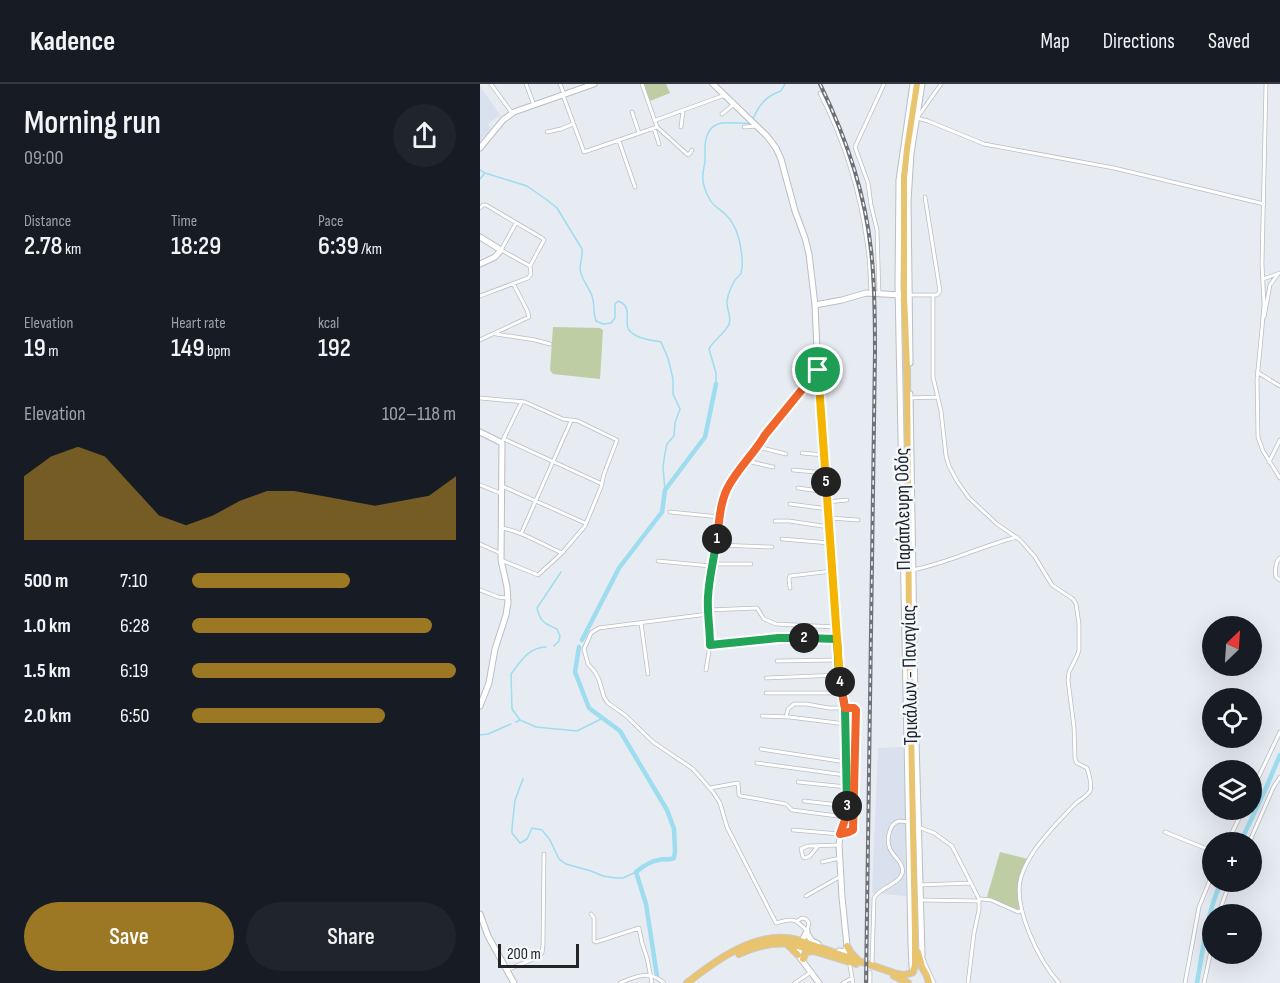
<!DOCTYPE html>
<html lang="en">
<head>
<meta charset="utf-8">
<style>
	:root { --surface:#171b24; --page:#20242c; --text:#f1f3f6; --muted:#9ea1a6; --line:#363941; --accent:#9d7824 }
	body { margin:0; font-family:"Sofia Sans Condensed",sans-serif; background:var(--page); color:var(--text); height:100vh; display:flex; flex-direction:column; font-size:22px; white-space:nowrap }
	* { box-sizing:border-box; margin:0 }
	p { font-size:20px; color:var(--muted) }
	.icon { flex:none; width:33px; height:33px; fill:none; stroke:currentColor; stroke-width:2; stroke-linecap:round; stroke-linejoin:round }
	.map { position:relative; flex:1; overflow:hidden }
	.panel { display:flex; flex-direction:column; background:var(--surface); width:480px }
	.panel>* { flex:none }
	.needle { width:39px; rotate:25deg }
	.fabs { position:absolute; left:722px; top:532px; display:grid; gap:12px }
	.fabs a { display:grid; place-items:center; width:60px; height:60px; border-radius:50%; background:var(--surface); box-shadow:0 6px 24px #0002; font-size:30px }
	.scale { position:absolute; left:18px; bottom:15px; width:81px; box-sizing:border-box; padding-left:6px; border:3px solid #222426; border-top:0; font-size:16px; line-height:21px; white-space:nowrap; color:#222426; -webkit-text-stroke:4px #f4f8ff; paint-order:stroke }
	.pin { position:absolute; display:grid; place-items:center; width:51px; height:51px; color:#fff; margin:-26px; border:3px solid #fff; border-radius:50%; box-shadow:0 2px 6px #0007 }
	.km { position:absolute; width:30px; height:30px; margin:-15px; border-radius:50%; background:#222; color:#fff; font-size:16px; line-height:30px; text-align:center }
	.round { display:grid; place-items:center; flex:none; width:63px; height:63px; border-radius:32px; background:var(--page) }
	.headline { display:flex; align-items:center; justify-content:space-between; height:102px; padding:0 24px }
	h1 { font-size:33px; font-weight:600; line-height:45px }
	.stats { display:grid; grid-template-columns:repeat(3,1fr); gap:9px; height:102px; padding:6px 24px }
	.stats div { display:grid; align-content:center }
	.stats b { font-size:26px; font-weight:600 }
	.stats small { font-size:16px; font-weight:400 }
	.stats p { font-size:16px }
	.chart { height:168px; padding:12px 24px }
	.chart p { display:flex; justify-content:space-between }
	.chart svg { width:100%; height:108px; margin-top:6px; fill:var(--accent); opacity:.7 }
	.cta { display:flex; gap:12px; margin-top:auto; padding:12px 24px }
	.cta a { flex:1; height:69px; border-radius:36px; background:var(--accent); color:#fff; font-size:24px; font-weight:600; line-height:69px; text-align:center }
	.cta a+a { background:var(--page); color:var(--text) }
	ul { padding:0 24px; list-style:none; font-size:20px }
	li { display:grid; grid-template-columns:96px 72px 1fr; align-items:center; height:45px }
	li i { height:15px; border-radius:8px; background:var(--accent) }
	header { display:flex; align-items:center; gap:36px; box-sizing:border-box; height:84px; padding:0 30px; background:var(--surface); border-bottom:2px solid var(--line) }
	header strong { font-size:28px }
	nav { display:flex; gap:33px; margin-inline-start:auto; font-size:21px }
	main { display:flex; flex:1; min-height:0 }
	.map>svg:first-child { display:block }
	.built { fill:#d9e0ee }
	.green { fill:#becda4 }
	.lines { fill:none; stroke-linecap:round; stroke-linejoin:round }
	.stream { stroke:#9dddef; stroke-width:1.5 }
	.river { stroke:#9dddef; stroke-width:4.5 }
	.street-casing { stroke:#babdc4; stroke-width:4.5 }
	.secondary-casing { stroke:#babdc4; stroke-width:7 }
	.primary-casing { stroke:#cacacb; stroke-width:8 }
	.street { stroke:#fff; stroke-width:3 }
	.secondary { stroke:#fff; stroke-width:5 }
	.primary { stroke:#e8c471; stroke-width:6 }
	.rail-casing { stroke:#6e7175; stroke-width:4 }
	.rail { stroke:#f4f8ff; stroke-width:1.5; stroke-dasharray:4.5; stroke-linecap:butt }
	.split-1-casing { stroke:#fff; stroke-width:12 }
	.split-2-casing { stroke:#fff; stroke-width:12 }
	.split-3-casing { stroke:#fff; stroke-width:12 }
	.split-4-casing { stroke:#fff; stroke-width:12 }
	.split-5-casing { stroke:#fff; stroke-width:12 }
	.split-6-casing { stroke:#fff; stroke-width:12 }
	.split-1 { stroke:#f0652b; stroke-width:8 }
	.split-2 { stroke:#22a559; stroke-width:8 }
	.split-3 { stroke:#22a559; stroke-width:8 }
	.split-4 { stroke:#f0652b; stroke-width:8 }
	.split-5 { stroke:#f5b400; stroke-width:8 }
	.split-6 { stroke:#f5b400; stroke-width:8 }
	.labels { text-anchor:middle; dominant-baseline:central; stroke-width:5; stroke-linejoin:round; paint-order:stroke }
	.street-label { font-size:20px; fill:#222426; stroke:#f4f8ff }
</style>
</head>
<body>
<header>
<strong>Kadence</strong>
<nav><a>Map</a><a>Directions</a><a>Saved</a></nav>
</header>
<main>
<section class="panel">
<div class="headline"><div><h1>Morning run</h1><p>09:00</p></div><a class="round"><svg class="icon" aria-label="share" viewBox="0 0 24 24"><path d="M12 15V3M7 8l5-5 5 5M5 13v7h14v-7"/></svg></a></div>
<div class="stats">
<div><p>Distance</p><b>2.78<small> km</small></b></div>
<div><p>Time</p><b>18:29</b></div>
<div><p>Pace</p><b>6:39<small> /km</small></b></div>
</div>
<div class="stats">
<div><p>Elevation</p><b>19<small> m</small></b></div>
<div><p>Heart rate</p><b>149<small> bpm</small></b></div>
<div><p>kcal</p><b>192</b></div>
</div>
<div class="chart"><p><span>Elevation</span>102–118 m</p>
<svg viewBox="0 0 160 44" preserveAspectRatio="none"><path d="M0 44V18L10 10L20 6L30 10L40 22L50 34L60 38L70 34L80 28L90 24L100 24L110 26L120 28L130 30L140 28L150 26L160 18V44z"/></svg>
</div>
<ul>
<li><b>500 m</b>7:10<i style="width:60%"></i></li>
<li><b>1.0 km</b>6:28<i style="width:91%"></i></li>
<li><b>1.5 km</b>6:19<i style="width:100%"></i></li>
<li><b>2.0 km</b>6:50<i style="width:73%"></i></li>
</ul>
<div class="cta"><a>Save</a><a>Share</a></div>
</section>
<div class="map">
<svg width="800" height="899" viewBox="0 0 800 899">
	<rect width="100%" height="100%" fill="#e7ebf2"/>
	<!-- built -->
	<path class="built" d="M0,2L20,31L8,40L11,44L0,58Z
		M423,663L426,729L425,767L426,812L392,809L398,664Z"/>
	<!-- green -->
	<path class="green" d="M164,0H186L190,9L170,17Z
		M73,243L120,244L123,246L120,295L73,290L70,286Z
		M520,768L548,775L541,790L540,823L537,826L507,813Z"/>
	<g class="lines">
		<!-- stream -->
		<path class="stream" d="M273,35C279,21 286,12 301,7L305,0
			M0,86L5,89L47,102L67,116L77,124L102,165C103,172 100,178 100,185C101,195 109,203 112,212C115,221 113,229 116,237L123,240L131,239L135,234V220L138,217C154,222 143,238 149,246C156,255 171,256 181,258L188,274L193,295V310L200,325L195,339L194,352L187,360L185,369L183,383L185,406
			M0,95L5,89
			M236,300V289L229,265C234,255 245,250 249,240C252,232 246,225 247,217C248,210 251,203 255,196C257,194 260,191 261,189C263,182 262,172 261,166C260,155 255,140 247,132C242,126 234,123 230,116C226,109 222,98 223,90C223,85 225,81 225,76C225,63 223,46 238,40C244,37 261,40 270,39
			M74,562L79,557L80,552L77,545C65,540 60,538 57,524L81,488
			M40,636L32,625L31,590C40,578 49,563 66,563
			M36,638L40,636L56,643L97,647L123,634
			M0,651L8,650L31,640
			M43,695L35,716L32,744V749L40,759L47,755L52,744L62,746L70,756L79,775L86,780L111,787L123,792L136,794H143L156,788"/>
		<!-- river -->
		<path class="river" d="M102,556L139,484L182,428L185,406L225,353L236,300
			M99,563L95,588L109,624L140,647L187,726L194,745L195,767L194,774C188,777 184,774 179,776C170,777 162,783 156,788L166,820L177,892
			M760,759L786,704L800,671
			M717,899C723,865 727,829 741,798"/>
		<defs>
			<path id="street" d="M11,0L32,29
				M46,0L54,21
				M80,0L84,10
				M162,0L177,43L208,71L211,68L212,66
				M461,0L437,34L448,37L504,60L634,84L784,120
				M786,0L782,180L784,220L782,244L777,296L778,353L783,367L800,394
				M340,9C364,56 380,107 387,158C390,175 390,192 391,209
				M83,11L104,68L177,43
				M152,28L159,49
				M242,30L254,20
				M176,36L245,11
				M201,43L203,27
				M264,43L277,42
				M174,44L179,60
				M67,48L81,45L93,40
				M139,57L155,103
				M0,124L3,121H6L62,154L64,156L50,182L51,190L48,194L0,212
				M36,139L21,166L50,182
				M783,195L800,189
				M399,210L397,146L391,121L388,99L375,63L404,0
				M430,211H457L460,207L445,113
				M453,211V293L461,327L466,372L469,382L477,397L489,414L517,440L540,456L555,473L572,501L593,515L596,520L599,540V566L597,572L589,588L588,596L594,643L595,675L597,679L607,684C609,690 612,701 610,707C607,712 600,716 596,719C589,726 583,733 577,739C562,756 548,771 541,793C532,822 559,877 579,899
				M784,233L790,201L798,190
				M16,250L55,256L70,260
				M0,256L49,233L47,226L33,199
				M777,288L800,302
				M0,314L45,318L83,335L98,337L137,356L124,390L121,403L105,442L82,469L58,491L21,476
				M430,314L458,313
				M24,355L122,400
				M23,356L42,317
				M278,363L306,370
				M322,369L344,371
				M267,377L293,383
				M789,378L800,356
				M313,386L346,389
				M0,401L20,409
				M22,402L105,439
				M318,404L347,408
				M348,418L367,416
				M310,420L348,425
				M190,428L240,433
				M350,434L378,436
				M295,437H309L349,443
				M21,444C42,447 63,461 82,469
				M41,450L91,337
				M302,455L350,459
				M0,460L20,469
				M236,461L292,463
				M800,474C795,478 795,488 796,493L800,496
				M178,477L231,482
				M232,480H271
				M433,486C469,479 501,462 537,453
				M310,504L309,495L310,492L352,487
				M0,506L18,513L27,514
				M228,526L277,524L284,535L296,540L356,543
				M161,539L168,590
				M230,561L299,554L357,555
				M297,577L357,576
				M226,586L230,561L227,531
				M286,594L359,591
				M286,609H362
				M282,632L309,633L366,640
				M306,633L308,625L314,620H326L349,624H374L376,626L373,746L360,750L313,746
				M281,665L366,678
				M277,679L365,691
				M318,698L367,703
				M230,704L258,699L259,711L261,712L306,720L312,726L365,733
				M771,709L800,648
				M324,717L367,722
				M438,743L454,749L472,762L499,815V826L494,849L488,899
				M685,748L732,767
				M747,759L763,726
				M769,759L793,704L800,693
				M338,762L330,772L325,774L323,773L321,765L328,762L359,761
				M342,778L360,774
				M440,801L491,799
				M326,812L361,792
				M501,815L511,816L538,828L541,827
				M442,816L499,817
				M111,830L114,834V857L116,858L159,844L162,859L167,874L172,899
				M738,831L750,798
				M317,837L322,834L326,835L329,839L327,847
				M327,847C315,834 313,834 296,839L247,743L240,719L233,708L213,685L173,658L145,631L128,619L124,613L119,596L115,588L108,580L104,565L111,549L119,544L228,530L230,490L236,461L242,421L248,404L256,390L278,363L285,352L337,288
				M442,871L446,882L454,899
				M392,880L394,814C400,803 419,800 422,790C425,779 414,774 410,765C406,757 409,739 419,737C423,737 426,738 429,738
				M370,882L373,899
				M27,886L58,873L62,869L63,861L64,770
				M140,899C156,892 169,886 184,899
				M315,899L331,888
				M363,899L372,894
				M390,899V888
				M705,899L719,823L732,791
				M724,899L732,862"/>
			<path id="secondary" d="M233,0L287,52L296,64L301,75L315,127L325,154L329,170L335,221L339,311L346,389L359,591L365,624L367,730L360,751L359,761L362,813L367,862L365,868L359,867
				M433,0L419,96L418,202L431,860L432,883L434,886
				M0,64L23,36L34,28L114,0
				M0,153L21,166L15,173L0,180
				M335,221L362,216L386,209L421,211
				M430,279L428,117L431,69L442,0
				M430,310L435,621L442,871H439
				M0,348L22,359L21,476L27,503L28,518L26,531L15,565L9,599L0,622
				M0,830L8,852L34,899
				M327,847L322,857L318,871L339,899
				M328,851L332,857L338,860"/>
			<path id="primary" d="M424,91V211L427,284L429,542L435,849V881L433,888
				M424,94L427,65L437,0
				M307,860L318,871
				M367,862L371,869L377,875
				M438,868L442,883L447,892L449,899
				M259,870C276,862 292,858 311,860L376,880
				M323,875L326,868L333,867
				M414,892L428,899
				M207,899C236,876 278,845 318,856L417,890L425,891L431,889"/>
		</defs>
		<!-- street casing -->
		<use href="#street" class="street-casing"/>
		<!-- secondary casing -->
		<use href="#secondary" class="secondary-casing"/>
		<!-- primary casing -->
		<use href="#primary" class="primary-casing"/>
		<!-- street -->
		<use href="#street" class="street"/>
		<!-- secondary -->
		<use href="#secondary" class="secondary"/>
		<!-- primary -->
		<use href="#primary" class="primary"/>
		<defs>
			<path id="rail" d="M340,0C366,53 385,108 391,166C395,200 395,234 395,268L386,899"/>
		</defs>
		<!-- rail casing -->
		<use href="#rail" class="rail-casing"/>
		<!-- rail -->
		<use href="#rail" class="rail"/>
	</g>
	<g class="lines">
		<defs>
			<path id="split-1" d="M237,455C239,438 240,420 247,405C257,385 274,370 285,351L338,286"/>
			<path id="split-2" d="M237,455C234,474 229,493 228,513C227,529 230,544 230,561L298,554H324"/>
			<path id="split-3" d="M324,554L357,555L359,591L365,624L367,722"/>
			<path id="split-4" d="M360,598L365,624H374L376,626L373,746L369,748L360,750L366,733L367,722"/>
			<path id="split-5" d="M346,398L360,598"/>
			<path id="split-6" d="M338,286L346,398"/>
		</defs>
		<!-- split-1 casing -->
		<use href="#split-1" class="split-1-casing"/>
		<!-- split-2 casing -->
		<use href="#split-2" class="split-2-casing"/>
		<!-- split-3 casing -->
		<use href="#split-3" class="split-3-casing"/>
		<!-- split-4 casing -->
		<use href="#split-4" class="split-4-casing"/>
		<!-- split-5 casing -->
		<use href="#split-5" class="split-5-casing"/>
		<!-- split-6 casing -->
		<use href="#split-6" class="split-6-casing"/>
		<!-- split-1 -->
		<use href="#split-1" class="split-1"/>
		<!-- split-2 -->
		<use href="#split-2" class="split-2"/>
		<!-- split-3 -->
		<use href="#split-3" class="split-3"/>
		<!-- split-4 -->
		<use href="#split-4" class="split-4"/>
		<!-- split-5 -->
		<use href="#split-5" class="split-5"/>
		<!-- split-6 -->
		<use href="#split-6" class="split-6"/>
	</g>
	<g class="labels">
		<!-- street labels -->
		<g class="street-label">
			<text transform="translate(423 425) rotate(-91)">Παράπλευρη Οδός</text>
			<text transform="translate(430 591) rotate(-91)">Τρικάλων - Παναγίας</text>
		</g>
	</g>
</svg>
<div class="fabs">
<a><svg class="needle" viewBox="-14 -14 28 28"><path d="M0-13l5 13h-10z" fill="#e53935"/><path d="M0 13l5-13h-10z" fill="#9ea1a6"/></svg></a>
<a><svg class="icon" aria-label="locate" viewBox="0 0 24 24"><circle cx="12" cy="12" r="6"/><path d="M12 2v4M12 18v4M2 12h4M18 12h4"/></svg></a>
<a><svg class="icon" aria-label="layers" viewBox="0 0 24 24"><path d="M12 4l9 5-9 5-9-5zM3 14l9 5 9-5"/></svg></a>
<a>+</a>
<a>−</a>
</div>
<div class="scale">200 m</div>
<div class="pin" style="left:338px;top:286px;background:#1e9e55"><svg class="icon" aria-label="arrive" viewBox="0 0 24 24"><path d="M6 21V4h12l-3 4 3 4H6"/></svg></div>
<b class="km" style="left:237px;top:455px">1</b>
<b class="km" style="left:324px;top:554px">2</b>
<b class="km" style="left:367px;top:722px">3</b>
<b class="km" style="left:360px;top:598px">4</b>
<b class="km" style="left:346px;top:398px">5</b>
</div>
</main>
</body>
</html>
